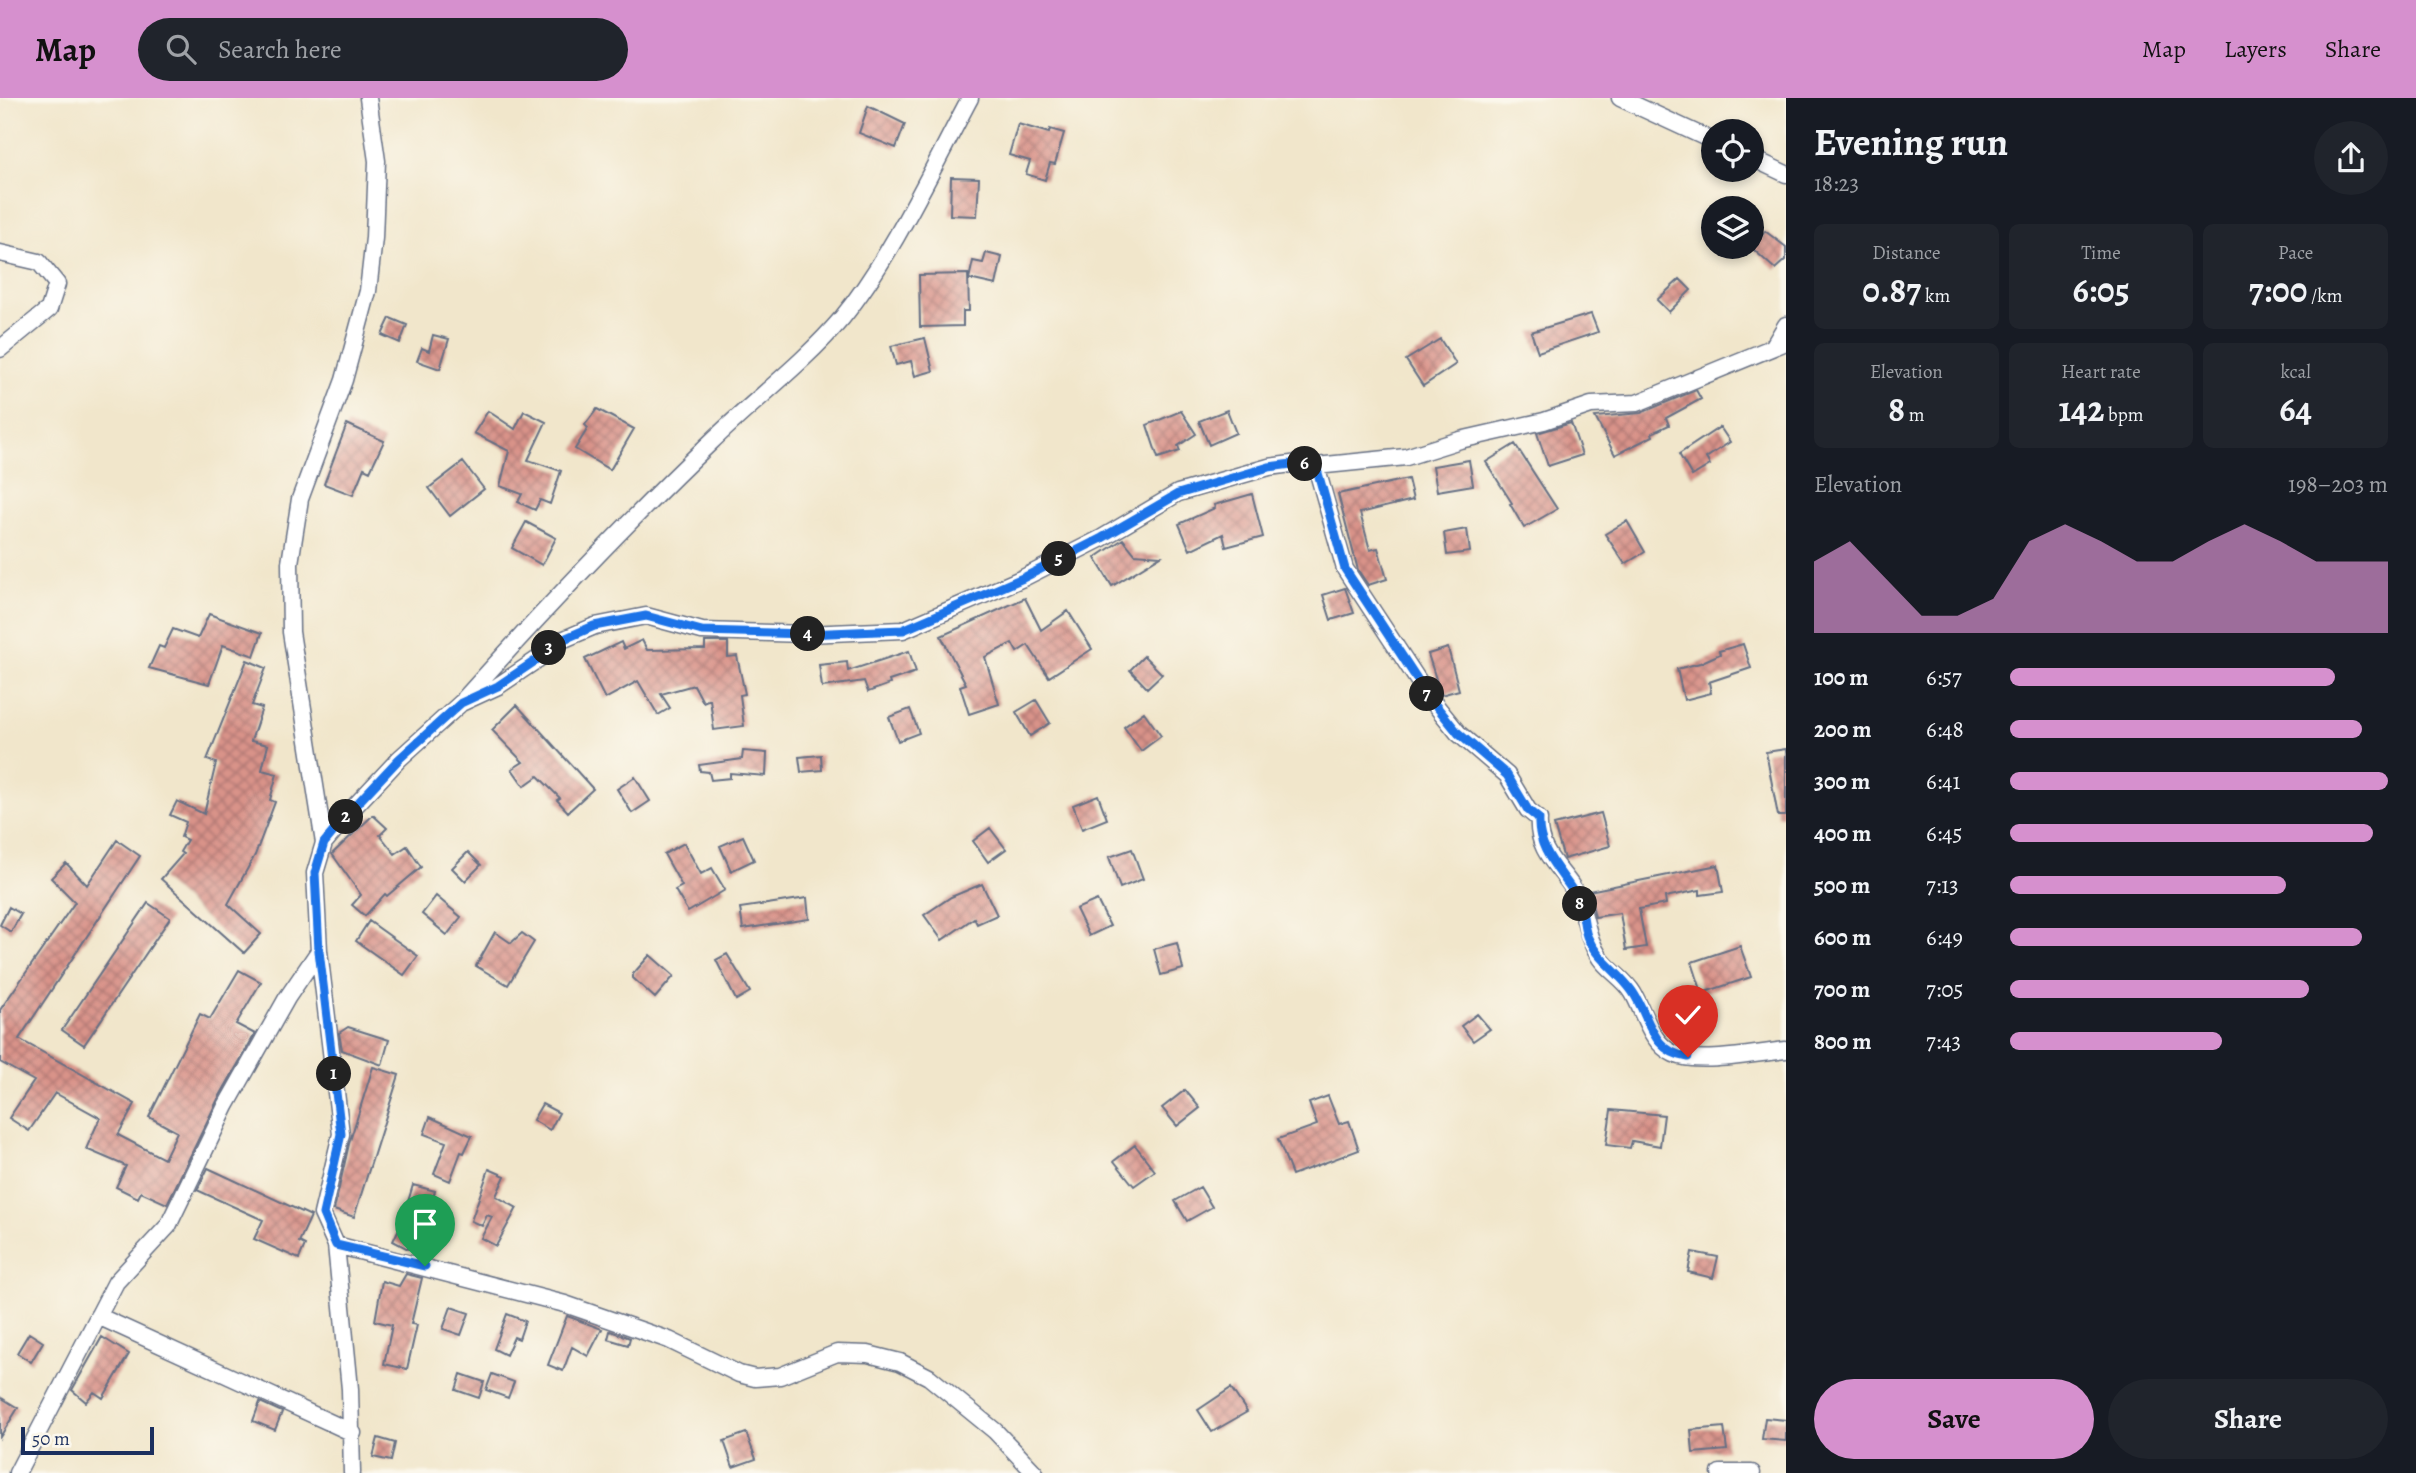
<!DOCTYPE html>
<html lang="en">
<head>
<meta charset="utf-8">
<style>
	:root { --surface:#171b24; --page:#20242c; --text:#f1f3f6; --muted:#9ea1a6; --accent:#d690ce }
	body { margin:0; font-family:Alegreya,serif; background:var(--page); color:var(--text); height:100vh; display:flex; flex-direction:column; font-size:26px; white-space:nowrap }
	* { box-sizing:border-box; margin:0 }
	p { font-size:23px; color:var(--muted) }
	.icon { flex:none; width:38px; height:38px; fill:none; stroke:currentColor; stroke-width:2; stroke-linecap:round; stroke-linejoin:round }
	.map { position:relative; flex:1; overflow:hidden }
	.side { display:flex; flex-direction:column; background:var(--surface); width:630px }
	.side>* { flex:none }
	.fabs { position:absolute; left:1701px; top:21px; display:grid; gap:14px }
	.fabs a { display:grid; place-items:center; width:63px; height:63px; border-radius:50%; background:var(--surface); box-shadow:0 4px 10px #0003; font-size:35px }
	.scale { position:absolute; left:21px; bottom:18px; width:133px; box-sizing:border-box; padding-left:7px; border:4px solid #1b2f5e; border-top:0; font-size:19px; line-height:24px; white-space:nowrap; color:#1b2f5e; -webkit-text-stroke:5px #fbf7ec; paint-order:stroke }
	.pin { position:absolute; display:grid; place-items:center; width:60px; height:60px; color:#fff; margin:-72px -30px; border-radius:50% 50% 50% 0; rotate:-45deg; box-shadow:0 0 7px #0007 }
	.pin .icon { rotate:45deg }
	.km { position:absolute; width:35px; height:35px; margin:-18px; border-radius:50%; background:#222; color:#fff; font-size:19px; line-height:35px; text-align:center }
	.round { display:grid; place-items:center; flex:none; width:74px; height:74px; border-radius:37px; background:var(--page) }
	.summary { display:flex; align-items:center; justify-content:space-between; height:119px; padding:0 28px }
	h1 { font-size:38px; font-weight:700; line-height:52px }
	.stats { display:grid; grid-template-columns:repeat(3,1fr); gap:10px; height:119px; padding:7px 28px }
	.stats div { display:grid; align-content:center; border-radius:10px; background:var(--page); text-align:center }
	.stats b { font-size:35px; font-weight:700 }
	.stats small { font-size:19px; font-weight:400 }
	.stats p { font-size:19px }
	.chart { height:196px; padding:14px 28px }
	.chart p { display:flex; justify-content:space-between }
	.chart svg { width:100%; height:126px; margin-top:7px; fill:var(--accent); opacity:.7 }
	.primary-button { display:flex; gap:14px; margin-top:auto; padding:14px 28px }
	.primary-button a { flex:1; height:80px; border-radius:42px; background:var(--accent); color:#111; font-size:28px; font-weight:700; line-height:80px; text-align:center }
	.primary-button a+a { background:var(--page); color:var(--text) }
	ul { padding:0 28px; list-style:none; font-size:23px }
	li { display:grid; grid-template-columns:112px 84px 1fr; align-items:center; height:52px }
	li i { height:18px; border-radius:9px; background:var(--accent) }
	header { display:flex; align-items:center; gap:42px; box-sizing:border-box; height:98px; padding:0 35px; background:var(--accent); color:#111 }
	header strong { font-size:33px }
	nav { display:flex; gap:38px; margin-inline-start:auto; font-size:24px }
	.search { width:490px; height:63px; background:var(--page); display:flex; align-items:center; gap:18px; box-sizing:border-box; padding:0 24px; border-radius:38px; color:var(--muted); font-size:26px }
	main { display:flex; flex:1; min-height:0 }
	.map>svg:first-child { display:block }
	.building { fill:url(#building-cross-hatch) }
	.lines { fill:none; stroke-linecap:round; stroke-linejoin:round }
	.minor-casing { stroke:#666f84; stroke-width:19 }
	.minor { stroke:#fff; stroke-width:16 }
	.route-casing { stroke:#fff; stroke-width:14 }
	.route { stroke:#1a73e8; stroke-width:9 }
</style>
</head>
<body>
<header>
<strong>Map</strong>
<div class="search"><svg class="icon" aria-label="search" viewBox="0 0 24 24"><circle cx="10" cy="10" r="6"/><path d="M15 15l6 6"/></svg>Search here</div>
<nav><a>Map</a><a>Layers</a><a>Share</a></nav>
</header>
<main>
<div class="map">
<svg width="1786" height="1375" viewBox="0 0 1786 1375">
	<defs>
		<pattern id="building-cross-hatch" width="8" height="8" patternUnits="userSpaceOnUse" patternTransform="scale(1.75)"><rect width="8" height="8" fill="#d99389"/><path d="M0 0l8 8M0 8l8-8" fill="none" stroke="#af7873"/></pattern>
	</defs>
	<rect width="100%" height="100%" fill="#fbf7ec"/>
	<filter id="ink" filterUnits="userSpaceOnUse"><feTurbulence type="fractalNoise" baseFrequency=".0143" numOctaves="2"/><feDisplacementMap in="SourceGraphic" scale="14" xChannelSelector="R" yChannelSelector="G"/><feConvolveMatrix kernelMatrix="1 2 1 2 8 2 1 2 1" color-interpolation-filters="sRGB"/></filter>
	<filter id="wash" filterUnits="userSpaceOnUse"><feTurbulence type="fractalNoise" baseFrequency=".00686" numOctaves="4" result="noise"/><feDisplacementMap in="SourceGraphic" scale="28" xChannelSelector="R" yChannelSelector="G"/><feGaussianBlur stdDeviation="1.57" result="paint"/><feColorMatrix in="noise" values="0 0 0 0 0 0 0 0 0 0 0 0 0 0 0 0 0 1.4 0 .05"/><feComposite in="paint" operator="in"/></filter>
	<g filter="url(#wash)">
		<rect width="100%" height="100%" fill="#f1e6cb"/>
		<g id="blocks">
			<!-- building -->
			<path class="building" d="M868,8L905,26L896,50L859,35Z
				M1018,26L1049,35L1050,31L1064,35L1055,66L1050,65L1045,82L1026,76L1030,63L1009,57Z
				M951,79L979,80L977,118L950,117Z
				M1765,133L1786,149V161L1775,171L1753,151Z
				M986,155L1002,159L996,187L969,181L973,163L983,165Z
				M968,176L969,213H963V228L920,229L919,177Z
				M1680,181L1691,192L1669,214L1657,202Z
				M1591,216L1598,234L1538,254L1531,234Z
				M390,220L407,227L400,245L382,237Z
				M433,237L449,241L440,271L417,263L422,250L429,253Z
				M925,240L933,273L915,278L911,263L896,267L891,248Z
				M1440,241L1456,266L1423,288L1406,262Z
				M1696,292L1701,301L1666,320L1669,327L1652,335L1653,338L1615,357L1595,319L1641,315Z
				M597,311L634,331L610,372L575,351L588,330L585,327Z
				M1227,312L1236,335L1209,347L1199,323Z
				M488,313L515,331L524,313L546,324L528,362L561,373L550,406L540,402L535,412L518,404L522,396L500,388L509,353L474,335Z
				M1181,313L1196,336L1178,348L1180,353L1158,360L1147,327Z
				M1571,325L1582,357L1548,368L1537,335Z
				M347,326L384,343L370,373L364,370L353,397L324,386Z
				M1720,329L1730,344L1706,360L1710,367L1692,378L1679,356Z
				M1515,346L1557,411L1524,430L1510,406L1512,405L1486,364Z
				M1469,362L1473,387L1437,393L1433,368Z
				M463,364L484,391L450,418L429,390Z
				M1408,381L1413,402L1360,415L1370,452L1378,450L1387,481L1368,487L1358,472L1338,396Z
				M1252,396L1263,439L1226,449L1223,436L1190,452L1179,426L1215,410L1214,407Z
				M1627,423L1645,454L1625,466L1605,436Z
				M526,424L556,440L542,467L512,450Z
				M1467,431L1470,454L1447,457L1444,435Z
				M1123,441L1135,456L1161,458L1112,488L1095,460Z
				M1345,490L1354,515L1331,522L1323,497Z
				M1025,500L1041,532L1068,513L1092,551L1049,579L1028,547L1017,554L1012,545L985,559L999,606L969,616L960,588L966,586L941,538Z
				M209,516L262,535L254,558L223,547L209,586L149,570L159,548L164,550L173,531L198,540Z
				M642,542L647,552L705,551V544H728V559L737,558L745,596L740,597L744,628L714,632L710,601L703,604L694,587L661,596L670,610L658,617L638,583L605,601L585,561L621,544L624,551Z
				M1743,546L1751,570L1709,584L1711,595L1684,602L1677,571L1700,565L1720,556L1719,553Z
				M1448,550L1459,592L1441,597L1428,556Z
				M909,553L916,574L889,583L890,586L868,594L864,583L822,589L819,567L847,564L848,573Z
				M1144,558L1162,576L1147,590L1130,572Z
				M247,562L266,570L252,607L262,610L251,643L268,647L262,672L277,676L270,702L275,704L255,757L228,806L261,836L244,855L161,781L183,756L180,754L187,742L181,739L186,724L170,717L177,703L204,716L216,665L207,662Z
				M1036,602L1050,625L1030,638L1016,614Z
				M517,607L593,691L568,714L557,702L560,700L538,678L524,688L512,671L523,664L492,632Z
				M910,611L919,635L898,643L889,619Z
				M1144,614L1161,638L1141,653L1124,629Z
				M1786,651V718H1778L1766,654Z
				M743,653L767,655L766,678L730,675V680L711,682L709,674L700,673L699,667L742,661Z
				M821,657L822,672L801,674L799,659Z
				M635,679L650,703L632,715L617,691Z
				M1098,697L1107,721L1082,731L1073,707Z
				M1601,715L1610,748L1564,761L1554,727Z
				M373,717L387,730L380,737L395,756L407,748L421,769L387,798L385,796L365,818L352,807L361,797L332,756Z
				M990,730L1006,751L988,764L973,743Z
				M743,738L754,762L731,773L720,748Z
				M117,742L140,758L19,941L135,1006L118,1037L164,1061L177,1034L149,1019L200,916L210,921L239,872L261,884L236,926L255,936L217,1003L167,1106L141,1094L138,1100L116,1089L126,1068L86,1051L100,1020L55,995L29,1033L9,1020L34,983L0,964V912L75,804L51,780L66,765L87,787Z
				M684,745L701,776L712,770L725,792L688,814L675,792L682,788L664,756Z
				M1132,751L1143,781L1120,790L1109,759Z
				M468,754L481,767L465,783L452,770Z
				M1718,767L1723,794L1700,797V792L1665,799L1666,806L1639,811L1646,849L1626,852L1620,815L1595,819L1589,793Z
				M982,786L997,817L977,826L974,820L942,842L924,817L951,799Z
				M436,798L461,819L447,837L422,816Z
				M807,800L809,821L743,831L740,810Z
				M1097,802L1110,828L1089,838L1076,811Z
				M148,805L170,820L84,947L62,932Z
				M9,809L21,816L11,834L0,827Z
				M369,823L418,858L404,877L356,843Z
				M495,834L511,845L522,835L534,844L508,887L476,868Z
				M1177,845L1183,871L1161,877L1154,851Z
				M1740,848L1751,879L1702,895L1692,864Z
				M727,856L750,894L736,902L716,862Z
				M650,857L674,878L655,900L633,880V876Z
				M1477,916L1490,931L1473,943L1461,928Z
				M348,929L389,942L382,967L342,952L339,935Z
				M373,969L399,977L354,1119L334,1112L349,1046Z
				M1185,992L1200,1010L1177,1028L1162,1010Z
				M1328,998L1339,1026L1349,1023L1359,1052L1292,1077L1278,1041L1317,1027L1309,1005Z
				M542,1006L559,1015L550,1032L533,1022Z
				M1611,1012L1664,1017L1660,1048L1632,1043L1630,1050L1606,1047Z
				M430,1019L472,1038L464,1055L461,1054L450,1083L434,1076L446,1044L424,1036Z
				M1135,1047L1155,1073L1134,1088L1114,1063Z
				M208,1070L311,1118L299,1144L305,1147L299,1161L254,1141L263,1122L197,1092Z
				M489,1071L505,1078L496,1098L517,1110L496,1148L481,1140L492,1119L487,1117L482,1128L471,1123Z
				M413,1087L435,1093L424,1131L418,1130L408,1151L393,1143L410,1108L407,1107Z
				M1200,1089L1212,1109L1187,1123L1175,1103Z
				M1692,1154L1718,1159L1713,1180L1688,1174Z
				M406,1176L422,1180L411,1226L417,1227L407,1271L384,1266L392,1227L375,1223L382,1183L399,1188Z
				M451,1209L469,1215L461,1237L443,1231Z
				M507,1216L525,1223L519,1241L514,1239L506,1257L494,1251Z
				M567,1218L602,1231L588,1258L572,1249L563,1273L548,1267Z
				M610,1233L630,1240L628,1247L608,1241Z
				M29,1235L43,1244L31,1264L17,1255Z
				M102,1239L129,1256L103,1300L94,1294L86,1304L72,1292Z
				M461,1276L484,1284L479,1300L456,1292Z
				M492,1276L514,1284L508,1300L486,1292Z
				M1231,1290L1247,1314L1212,1334L1198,1312Z
				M0,1299L18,1310L0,1339Z
				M260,1304L282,1314L275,1332L253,1323Z
				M1765,1320L1786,1322V1343L1762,1341Z
				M1724,1329L1727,1352L1693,1355L1691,1332Z
				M746,1335L756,1361L733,1369L724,1343Z
				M378,1340L395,1345L391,1363L373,1359Z"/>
		</g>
	</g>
	<g filter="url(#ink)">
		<use href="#blocks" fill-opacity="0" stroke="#666f84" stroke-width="2"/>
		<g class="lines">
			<defs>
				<path id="minor" d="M1620,0L1713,43
					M1752,60L1786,76
					M0,155L39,164L57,186L49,211L0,251
					M1773,249L1786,227
					M1316,368L1345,471L1429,599L1458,635L1507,677L1528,712L1539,721C1536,760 1570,774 1580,805C1587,825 1588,842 1600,860C1609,873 1625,881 1633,895C1645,916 1650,945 1674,956C1699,967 1758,955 1786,952
					M465,600C544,512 625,426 711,344C754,302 803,266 842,220C891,160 933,69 970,0
					M324,745L291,534L290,465L300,401L344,282L368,193L374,140L377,63L368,0
					M336,1147L565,1206L669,1242L739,1276L755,1280L780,1278L837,1255L868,1256L900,1264L929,1279L995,1333L1035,1375
					M98,1218L353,1335
					M17,1375L116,1184L168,1128L226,1008L287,900L319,853
					M352,1375L350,1291L336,1147L322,1116L341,1036L319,853L315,775L324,745L354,709L399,661L461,605L498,588L541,559L555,545L595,528L646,518L702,533L806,536L903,532L1023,480L1102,440L1178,395L1269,369L1299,365L1316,368L1406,359L1460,342L1544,323L1591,307L1637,305L1786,244
					M1720,1375H1752"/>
			</defs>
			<!-- minor casing -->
			<use href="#minor" class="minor-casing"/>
			<!-- minor -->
			<use href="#minor" class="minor"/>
		</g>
	</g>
	<g class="lines" filter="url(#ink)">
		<defs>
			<path id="route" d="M425,1168L336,1147L323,1116L341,1036L319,853L315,775L324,745L354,709L399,661L461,605L498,588L541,559L555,545L594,528L646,518L702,533L806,536L903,532L1023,480L1102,440L1178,396L1269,369L1299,365L1316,368L1345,471L1429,599L1458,635L1507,677L1528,712L1539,721C1537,753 1563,775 1578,801C1584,812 1583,827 1587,838C1596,861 1618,873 1632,893C1650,918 1650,954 1688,959"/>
		</defs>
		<!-- route casing -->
		<use href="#route" class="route-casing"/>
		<!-- route -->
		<use href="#route" class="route"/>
	</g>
</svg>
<div class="fabs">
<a><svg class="icon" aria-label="locate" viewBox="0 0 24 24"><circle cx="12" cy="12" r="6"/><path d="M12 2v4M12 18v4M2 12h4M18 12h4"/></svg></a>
<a><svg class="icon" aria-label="layers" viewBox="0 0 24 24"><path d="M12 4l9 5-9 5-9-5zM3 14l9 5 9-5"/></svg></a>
</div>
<div class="scale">50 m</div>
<div class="pin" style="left:425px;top:1168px;background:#1e9e55"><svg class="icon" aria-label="arrive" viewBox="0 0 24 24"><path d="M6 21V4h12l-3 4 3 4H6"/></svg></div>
<div class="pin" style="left:1688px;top:959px;background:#d93025"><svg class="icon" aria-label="check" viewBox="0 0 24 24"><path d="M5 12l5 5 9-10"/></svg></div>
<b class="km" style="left:334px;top:976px">1</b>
<b class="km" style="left:346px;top:719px">2</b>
<b class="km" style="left:549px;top:550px">3</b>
<b class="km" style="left:808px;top:536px">4</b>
<b class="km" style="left:1059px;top:461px">5</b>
<b class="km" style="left:1305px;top:366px">6</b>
<b class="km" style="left:1427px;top:596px">7</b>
<b class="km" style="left:1580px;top:806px">8</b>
</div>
<section class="side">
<div class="summary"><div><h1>Evening run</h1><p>18:23</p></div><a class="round"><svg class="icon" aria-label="share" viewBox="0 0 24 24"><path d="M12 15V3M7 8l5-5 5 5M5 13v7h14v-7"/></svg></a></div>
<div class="stats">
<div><p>Distance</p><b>0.87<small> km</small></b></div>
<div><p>Time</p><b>6:05</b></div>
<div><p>Pace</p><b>7:00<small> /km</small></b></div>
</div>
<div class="stats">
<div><p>Elevation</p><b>8<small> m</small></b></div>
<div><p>Heart rate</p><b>142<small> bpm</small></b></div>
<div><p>kcal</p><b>64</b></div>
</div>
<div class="chart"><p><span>Elevation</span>198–203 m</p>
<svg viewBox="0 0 160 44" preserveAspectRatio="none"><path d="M0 44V19L10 12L20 25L30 38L40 38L50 32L60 12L70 6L80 12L90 19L100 19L110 12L120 6L130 12L140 19L150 19L160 19V44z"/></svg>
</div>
<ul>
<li><b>100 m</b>6:57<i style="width:86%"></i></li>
<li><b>200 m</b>6:48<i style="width:93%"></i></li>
<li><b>300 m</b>6:41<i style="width:100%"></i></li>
<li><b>400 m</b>6:45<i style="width:96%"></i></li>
<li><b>500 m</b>7:13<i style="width:73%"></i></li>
<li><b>600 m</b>6:49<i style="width:93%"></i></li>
<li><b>700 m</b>7:05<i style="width:79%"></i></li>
<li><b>800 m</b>7:43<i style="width:56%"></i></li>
</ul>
<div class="primary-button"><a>Save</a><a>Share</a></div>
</section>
</main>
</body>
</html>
